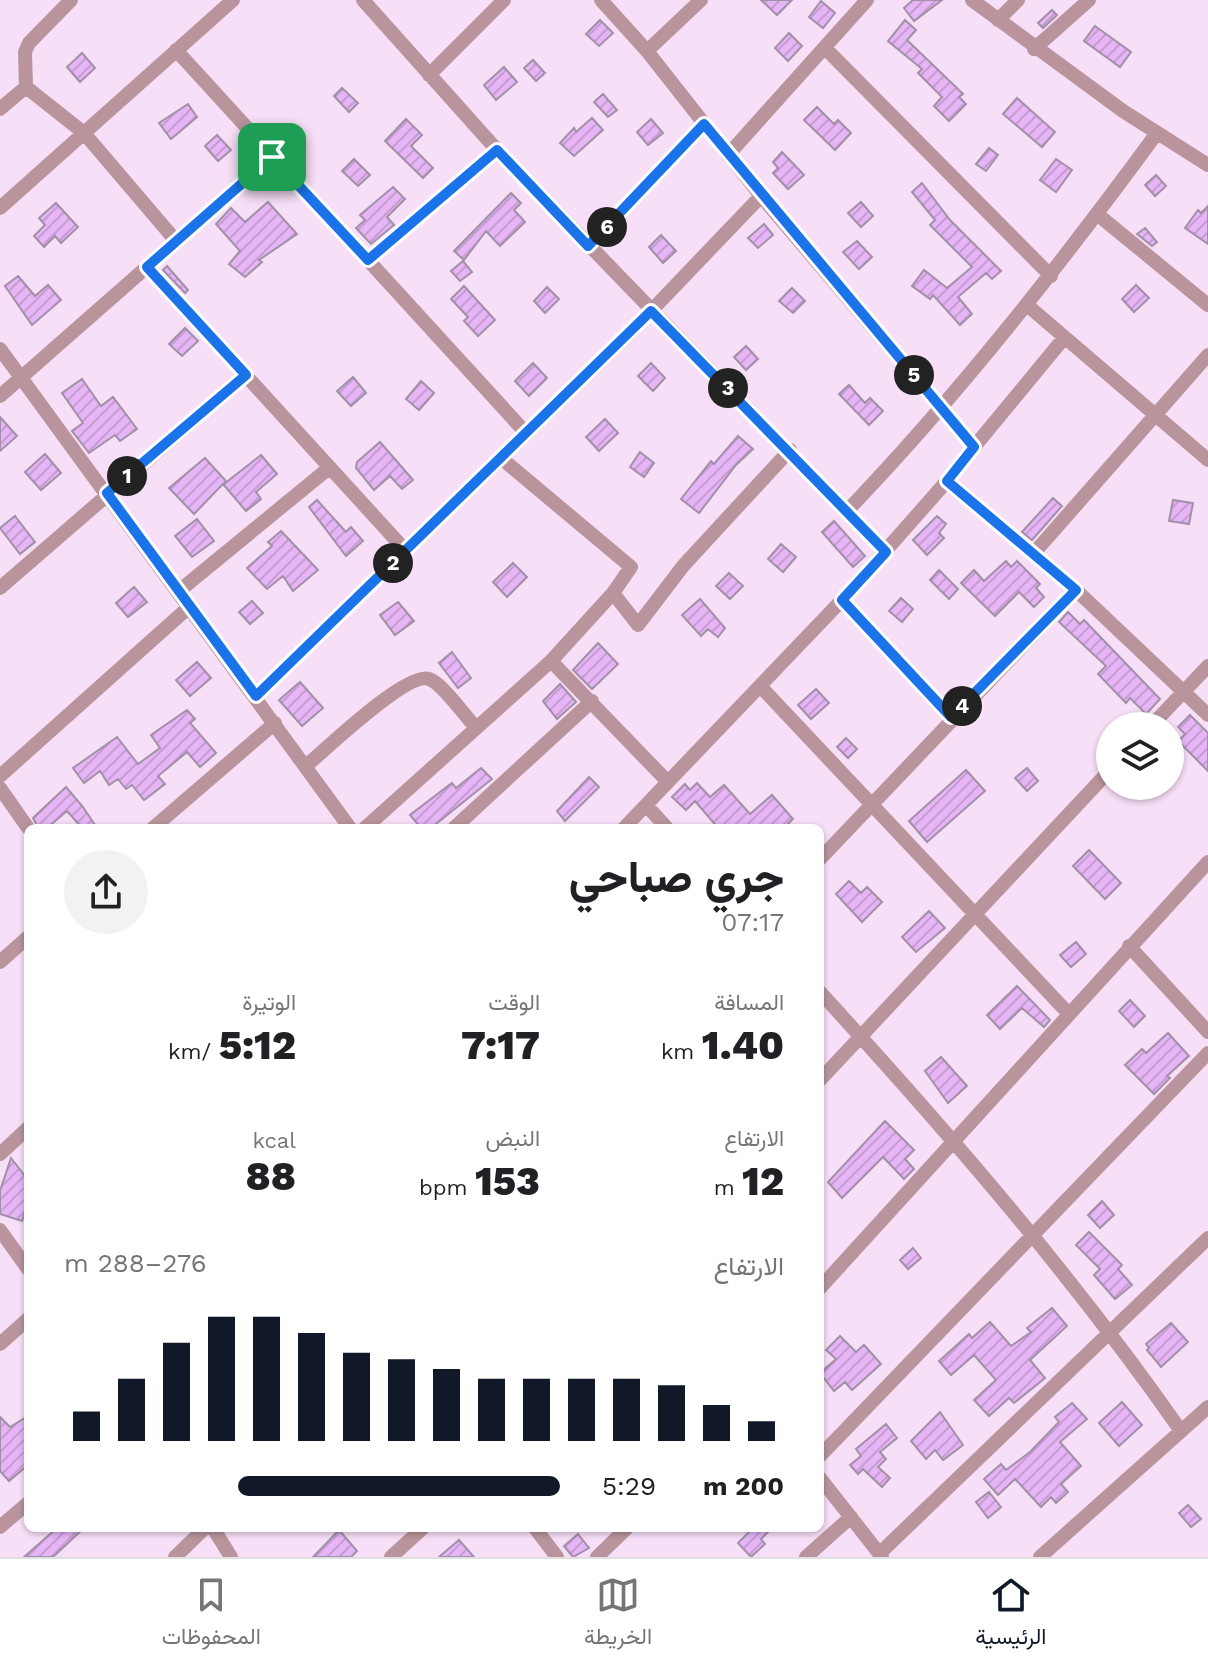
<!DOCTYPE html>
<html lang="ar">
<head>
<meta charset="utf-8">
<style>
	:root { --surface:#fff; --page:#f2f2f2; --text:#202124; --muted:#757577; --line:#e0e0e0; --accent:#111827 }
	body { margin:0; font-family:"Work Sans",Vazirmatn,sans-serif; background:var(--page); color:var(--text); direction:rtl; height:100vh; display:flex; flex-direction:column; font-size:30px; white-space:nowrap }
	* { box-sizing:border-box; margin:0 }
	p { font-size:26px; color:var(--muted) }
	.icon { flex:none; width:44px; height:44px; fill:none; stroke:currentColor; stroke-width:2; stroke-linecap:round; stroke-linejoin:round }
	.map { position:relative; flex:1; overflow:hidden; direction:ltr }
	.details { position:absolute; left:24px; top:824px; width:800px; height:708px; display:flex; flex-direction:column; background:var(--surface); border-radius:12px; box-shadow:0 2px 6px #0004; direction:rtl }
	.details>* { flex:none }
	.tools { position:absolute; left:1096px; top:712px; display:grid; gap:16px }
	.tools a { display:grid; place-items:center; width:88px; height:88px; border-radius:50%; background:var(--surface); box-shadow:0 2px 6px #0004; font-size:40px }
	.pin { position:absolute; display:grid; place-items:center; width:68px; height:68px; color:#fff; margin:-34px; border-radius:16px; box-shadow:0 4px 12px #0006 }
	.km { position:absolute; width:40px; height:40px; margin:-20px; border-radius:50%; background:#222; color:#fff; font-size:22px; line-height:40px; text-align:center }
	.round { display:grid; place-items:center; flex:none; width:84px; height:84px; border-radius:42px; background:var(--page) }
	.overview { display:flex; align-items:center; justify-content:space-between; height:136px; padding:0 40px }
	h1 { font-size:44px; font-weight:800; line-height:60px }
	.figures { display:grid; grid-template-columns:repeat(3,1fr); gap:12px; height:136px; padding:8px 40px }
	.figures div { display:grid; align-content:center }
	.figures b { font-size:40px; font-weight:800 }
	.figures small { font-size:22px; font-weight:400 }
	.figures p { font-size:22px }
	.chart { height:224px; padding:16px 40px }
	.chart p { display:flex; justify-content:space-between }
	.chart svg { width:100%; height:144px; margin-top:8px; stroke:var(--accent); stroke-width:6 }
	ul { padding:0 40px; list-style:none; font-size:26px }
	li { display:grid; grid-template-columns:128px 96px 1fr; align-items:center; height:60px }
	li i { height:20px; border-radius:10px; background:var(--accent) }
	.tab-bar { display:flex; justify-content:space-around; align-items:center; height:112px; border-top:2px solid var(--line); background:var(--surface); font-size:22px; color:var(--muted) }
	.tab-bar a { display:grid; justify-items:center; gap:4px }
	.tab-bar .current { color:var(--accent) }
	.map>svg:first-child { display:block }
	.building { fill:url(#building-hatch); stroke:#a28fa8; stroke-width:2 }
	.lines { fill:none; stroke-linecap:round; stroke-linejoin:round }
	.minor { stroke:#b9949c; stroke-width:14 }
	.route-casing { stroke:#fff; stroke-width:16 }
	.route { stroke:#1a73e8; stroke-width:10 }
</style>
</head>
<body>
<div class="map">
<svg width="1208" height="1557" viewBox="0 0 1208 1557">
	<defs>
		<pattern id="building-hatch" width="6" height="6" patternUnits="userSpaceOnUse" patternTransform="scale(2)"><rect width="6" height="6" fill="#e6b5f5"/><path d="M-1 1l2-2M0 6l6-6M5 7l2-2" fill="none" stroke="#c69cd2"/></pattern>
	</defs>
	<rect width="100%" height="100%" fill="#f7dff7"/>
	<!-- building -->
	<path class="building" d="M761,0H792L777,15Z
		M913,0H942L914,21L904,8Z
		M821,1L835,13L823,28L809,17Z
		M1052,10L1057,15L1043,28L1038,23Z
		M600,20L613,33L599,46L586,34Z
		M905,20L916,30L907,40L963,94L959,97L966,104L949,121L934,106L942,97L918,73L922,69L888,41Z
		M1095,26L1131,52L1120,67L1084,41Z
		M789,33L802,46L788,61L775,48Z
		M82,53L95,68L80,82L67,67Z
		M533,60L545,73L536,81L524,68Z
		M504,67L517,82L496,100L484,85Z
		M342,88L358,103L349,112L334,96Z
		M603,94L617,110L608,117L594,102Z
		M1017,98L1055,132L1042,147L1003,114Z
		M188,104L197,117L171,139L159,123Z
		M817,107L834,124L838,120L851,133L835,150L804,120Z
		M592,118L603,130L574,156L560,143L574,128L576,132Z
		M406,119L422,135L411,146L433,168L423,178L385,141Z
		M651,119L663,133L648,145L637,132Z
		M217,135L231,150L218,161L205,146Z
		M989,148L998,155L986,171L976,164Z
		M782,152L804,175L788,189L773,173L778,168L773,162Z
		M354,159L370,175L358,186L342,171Z
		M1056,159L1072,170L1056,192L1040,180Z
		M1156,175L1166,186L1155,196L1145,185Z
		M922,183L950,220L1001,271L992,279L986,273L958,297L972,314L960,325L933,295L930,299L912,286L924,270L947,288L972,267L930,225L935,220L912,192Z
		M393,187L405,199L387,217L394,225L371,244L356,228L365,220L360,215Z
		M511,193L521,203L514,210L525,222L500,246L486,231L464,260L454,251Z
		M268,202L297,234L259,260L262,262L245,277L229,264L240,251L216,224L231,208L245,222Z
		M861,202L873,216L861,227L848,213Z
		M56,203L78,227L61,243L55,236L44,247L34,236L45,225L39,218Z
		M1208,206V244L1185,228L1198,210L1201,213Z
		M764,224L773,235L758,248L748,238Z
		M1145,228L1157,242L1152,246L1137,234Z
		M661,235L676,251L663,263L649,247Z
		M857,241L872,257L859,269L843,252Z
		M463,261L472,272L460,281L451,271Z
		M167,266L188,290L185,293L163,270Z
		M18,276L35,296L48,285L61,300L32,325L5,286Z
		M1136,285L1149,298L1134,312L1122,299Z
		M464,286L495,320L478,336L464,321L468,317L451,299Z
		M547,287L559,299L545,313L534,301Z
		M792,288L805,301L793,313L779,301Z
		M185,328L198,341L182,356L169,344Z
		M746,346L758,359L746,370L734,357Z
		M533,363L547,378L529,396L515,381Z
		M651,363L665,378L653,391L638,376Z
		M353,377L366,393L351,406L337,391Z
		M82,379L101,406L113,397L137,429L120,441L115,435L89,453L72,431L83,423L62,393Z
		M421,381L434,393L419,410L406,399Z
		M849,385L865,403L870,398L883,411L869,425L839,394Z
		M0,417L17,436L0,451Z
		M605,419L618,433L599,451L586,437Z
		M738,436L753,449L736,465L699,513L681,499L711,461L714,464Z
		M380,442L413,480L402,489L390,476L374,490L356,468L357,462Z
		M640,452L654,463L644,477L630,467Z
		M45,454L61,473L41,490L25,472Z
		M261,455L277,474L256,492L261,499L246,511L223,484L194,514L169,488L205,458L226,481L224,484Z
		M1053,498L1062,506L1032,540L1022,532Z
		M317,500L346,532L351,527L363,541L346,556L309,507Z
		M1173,500L1193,503L1189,524L1169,521Z
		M15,516L35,542L20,554L0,528Z
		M937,516L946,524L939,533L944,538L927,555L913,540Z
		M197,519L214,541L192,557L175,536Z
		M834,521L865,556L853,567L822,532Z
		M281,531L318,570L293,591L283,576L267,589L247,568L272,546L268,542Z
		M781,544L796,557L783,572L768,559Z
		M1006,561L1011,567L1017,561L1040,584L1036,588L1044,597L1034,607L1019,592L995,616L961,583L974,570L984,581Z
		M513,563L527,577L507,597L493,582Z
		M939,570L958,589L949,599L930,580Z
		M729,573L743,586L730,599L716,586Z
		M134,587L147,602L128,617L116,603Z
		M901,598L913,609L902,622L889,611Z
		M700,599L725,628L718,637L708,629L701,636L682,615Z
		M252,601L263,613L250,624L239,612Z
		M398,602L414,621L395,635L380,615Z
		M1068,612L1080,624L1084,620L1160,699L1146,714L1130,698L1126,703L1098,674L1106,666L1059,622Z
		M598,643L618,664L592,689L573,670Z
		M452,652L471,678L458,688L439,663Z
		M197,662L211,678L190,696L176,680Z
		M300,682L323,708L302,726L279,700Z
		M560,684L576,702L557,719L543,701Z
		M816,689L829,703L811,719L798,705Z
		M187,710L195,719L190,723L216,753L200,767L187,752L158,776L165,784L144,800L132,785L126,789L118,779L109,785L100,771L84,783L73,768L117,737L138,764L160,748L151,735Z
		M1190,715L1208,733V771L1178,741L1185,734L1178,727Z
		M846,738L857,749L848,758L837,747Z
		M481,768L492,779L431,828H421L410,815L452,783L456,788Z
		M1027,768L1038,781L1027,791L1015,778Z
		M966,770L985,791L927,842L909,821Z
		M589,777L599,787L565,821L557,811Z
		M697,783L710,797L724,785L750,814L772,795L793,819L784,828H718L695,801L686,810L672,797L685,784L690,790Z
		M66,787L83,807L97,828H82L67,811L47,828L38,827L33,818Z
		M1089,850L1121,883L1105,899L1073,866Z
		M849,881L861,893L867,887L882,902L862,922L836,894Z
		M929,911L945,928L916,952L902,937Z
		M1076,942L1086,954L1071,967L1060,955Z
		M1017,986L1050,1020L1044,1027L1022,1008L1000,1029L987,1015Z
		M1130,1000L1145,1016L1134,1027L1119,1011Z
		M1168,1033L1189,1056L1167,1076L1170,1078L1154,1094L1125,1065L1142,1049L1146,1053Z
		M941,1057L967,1086L948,1103L925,1071Z
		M885,1121L914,1150L905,1159L914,1169L904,1179L883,1157L842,1198L828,1182Z
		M11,1158L28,1180V1204L22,1221L0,1214V1191Z
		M1102,1201L1114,1215L1100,1228L1088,1215Z
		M1089,1232L1122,1265L1118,1269L1132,1285L1115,1299L1094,1275L1100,1269L1076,1245Z
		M913,1248L921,1258L908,1269L900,1260Z
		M1052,1308L1067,1326L1030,1360L1045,1378L1014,1403L1009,1398L989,1416L974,1400L996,1380L974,1355L951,1375L939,1361L969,1334L972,1338L990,1322L1011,1346L1031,1332L1027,1328Z
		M1171,1323L1188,1342L1161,1367L1147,1350L1149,1348L1146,1344Z
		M840,1336L856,1352L864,1345L881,1364L852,1390L845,1382L834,1391L820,1373L836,1359L826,1350Z
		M1122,1402L1142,1425L1119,1446L1099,1423Z
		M1072,1403L1087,1419L1060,1442L1081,1466L1061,1484L1068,1492L1056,1503L1051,1497L1041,1507L1015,1479L998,1495L984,1479L1001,1464L1006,1470L1030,1452L1059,1422L1055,1417Z
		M940,1412L963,1445L943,1460L935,1450L926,1459L911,1441Z
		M28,1416V1465L9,1481L0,1471V1417L10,1427Z
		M886,1424L897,1438L880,1452L886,1459L878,1467L890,1478L882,1487L863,1469L858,1474L850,1465L861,1456L856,1449Z
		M989,1492L1001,1507L988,1518L976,1502Z
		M1188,1505L1201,1519L1191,1527L1179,1513Z
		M57,1528H84L53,1557H24Z
		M753,1528H772L761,1539L765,1544L751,1557L738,1543Z
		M339,1530L357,1551L351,1557H313Z
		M578,1534L589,1548L573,1557L564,1546Z
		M459,1540L474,1557H439Z"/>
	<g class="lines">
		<!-- minor -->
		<path class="minor" d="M363,0L497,150L886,552
			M601,0L647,51L761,196L974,447L947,481
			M972,0L1123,111L1208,165
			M998,20L1018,0
			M825,48L1051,276
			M1034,49L1089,0
			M176,50L526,433
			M647,51L701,0
			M429,75L504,0
			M26,87L84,133L176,241
			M0,109L26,87L25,52L29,43L71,0
			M728,155L867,0
			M0,208L233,0
			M1097,214L1208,305
			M588,246L704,124
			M368,260L497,150
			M147,267L406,551
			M1027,305L1208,460
			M0,349L350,828
			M0,396L272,157
			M974,447L1064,338
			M501,458L631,567L613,593
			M847,511C960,393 1060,265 1157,133
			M1034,553L1208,355
			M0,588L246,375
			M179,591L329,468
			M842,600L951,717
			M551,661L668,782
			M761,687L1068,1013
			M256,696L630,333L761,196
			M1151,726L1208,666
			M306,766C325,750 407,671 429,679C442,683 466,717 476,728
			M0,776L189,607
			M0,788L28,828
			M646,805L667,828
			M153,828L275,723
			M365,828L551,661L613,593L638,625L683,566L790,450
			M454,828L592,701
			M624,828L842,600L947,481L1076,590L1208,715
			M820,859L1076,590
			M1129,946L1208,1032
			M0,962L28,937
			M820,992C948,1132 1072,1275 1181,1431
			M820,1080L1110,770
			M0,1154L28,1128
			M0,1230L28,1269
			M820,1288L1208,862
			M0,1344L28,1319
			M820,1456L1208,1053
			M820,1478L882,1557
			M0,1527L28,1503
			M213,1528L231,1557
			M535,1528L557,1557
			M880,1553L1208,1238
			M175,1557L205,1528
			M391,1557L423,1528
			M597,1557L627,1528
			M806,1557L851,1517
			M1040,1557L1208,1407"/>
	</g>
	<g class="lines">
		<defs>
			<path id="route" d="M704,124L974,447L947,481L1076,590L951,717L842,600L886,552L651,311L256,696L107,493L246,375L147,267L272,157L368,260L497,150L588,246Z"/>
		</defs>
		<!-- route casing -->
		<use href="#route" class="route-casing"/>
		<!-- route -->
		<use href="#route" class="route"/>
	</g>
</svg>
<div class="tools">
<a><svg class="icon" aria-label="layers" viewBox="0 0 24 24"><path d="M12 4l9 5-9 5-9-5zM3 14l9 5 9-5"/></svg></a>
</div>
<div class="pin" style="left:272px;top:157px;background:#1e9e55"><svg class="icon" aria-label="arrive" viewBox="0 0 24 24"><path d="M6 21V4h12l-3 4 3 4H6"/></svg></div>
<b class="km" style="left:127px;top:476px">1</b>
<b class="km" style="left:393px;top:563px">2</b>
<b class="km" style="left:728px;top:388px">3</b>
<b class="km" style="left:962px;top:706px">4</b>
<b class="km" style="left:914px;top:375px">5</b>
<b class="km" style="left:607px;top:227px">6</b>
<section class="details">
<div class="overview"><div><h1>جري صباحي</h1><p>07:17</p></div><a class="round"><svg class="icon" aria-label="share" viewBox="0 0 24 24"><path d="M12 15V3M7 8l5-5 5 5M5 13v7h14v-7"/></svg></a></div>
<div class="figures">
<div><p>المسافة</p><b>1.40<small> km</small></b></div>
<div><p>الوقت</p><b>7:17</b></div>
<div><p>الوتيرة</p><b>5:12<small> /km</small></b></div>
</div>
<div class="figures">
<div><p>الارتفاع</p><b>12<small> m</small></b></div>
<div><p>النبض</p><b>153<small> bpm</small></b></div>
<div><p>kcal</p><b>88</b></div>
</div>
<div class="chart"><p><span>الارتفاع</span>276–288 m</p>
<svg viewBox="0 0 160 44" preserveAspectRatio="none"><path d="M5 44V35M15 44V25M25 44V14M35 44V6M45 44V6M55 44V11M65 44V17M75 44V19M85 44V22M95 44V25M105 44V25M115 44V25M125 44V25M135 44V27M145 44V33M155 44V38"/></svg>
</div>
<ul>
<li><b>200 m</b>5:29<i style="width:65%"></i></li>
</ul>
</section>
</div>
<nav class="tab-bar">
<a class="current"><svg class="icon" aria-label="home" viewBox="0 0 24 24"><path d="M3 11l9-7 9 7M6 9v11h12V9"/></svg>الرئيسية</a>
<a><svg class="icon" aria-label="map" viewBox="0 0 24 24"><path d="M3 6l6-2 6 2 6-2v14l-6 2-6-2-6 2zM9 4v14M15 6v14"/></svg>الخريطة</a>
<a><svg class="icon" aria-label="saved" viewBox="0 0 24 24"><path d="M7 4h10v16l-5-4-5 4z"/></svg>المحفوظات</a>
</nav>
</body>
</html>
